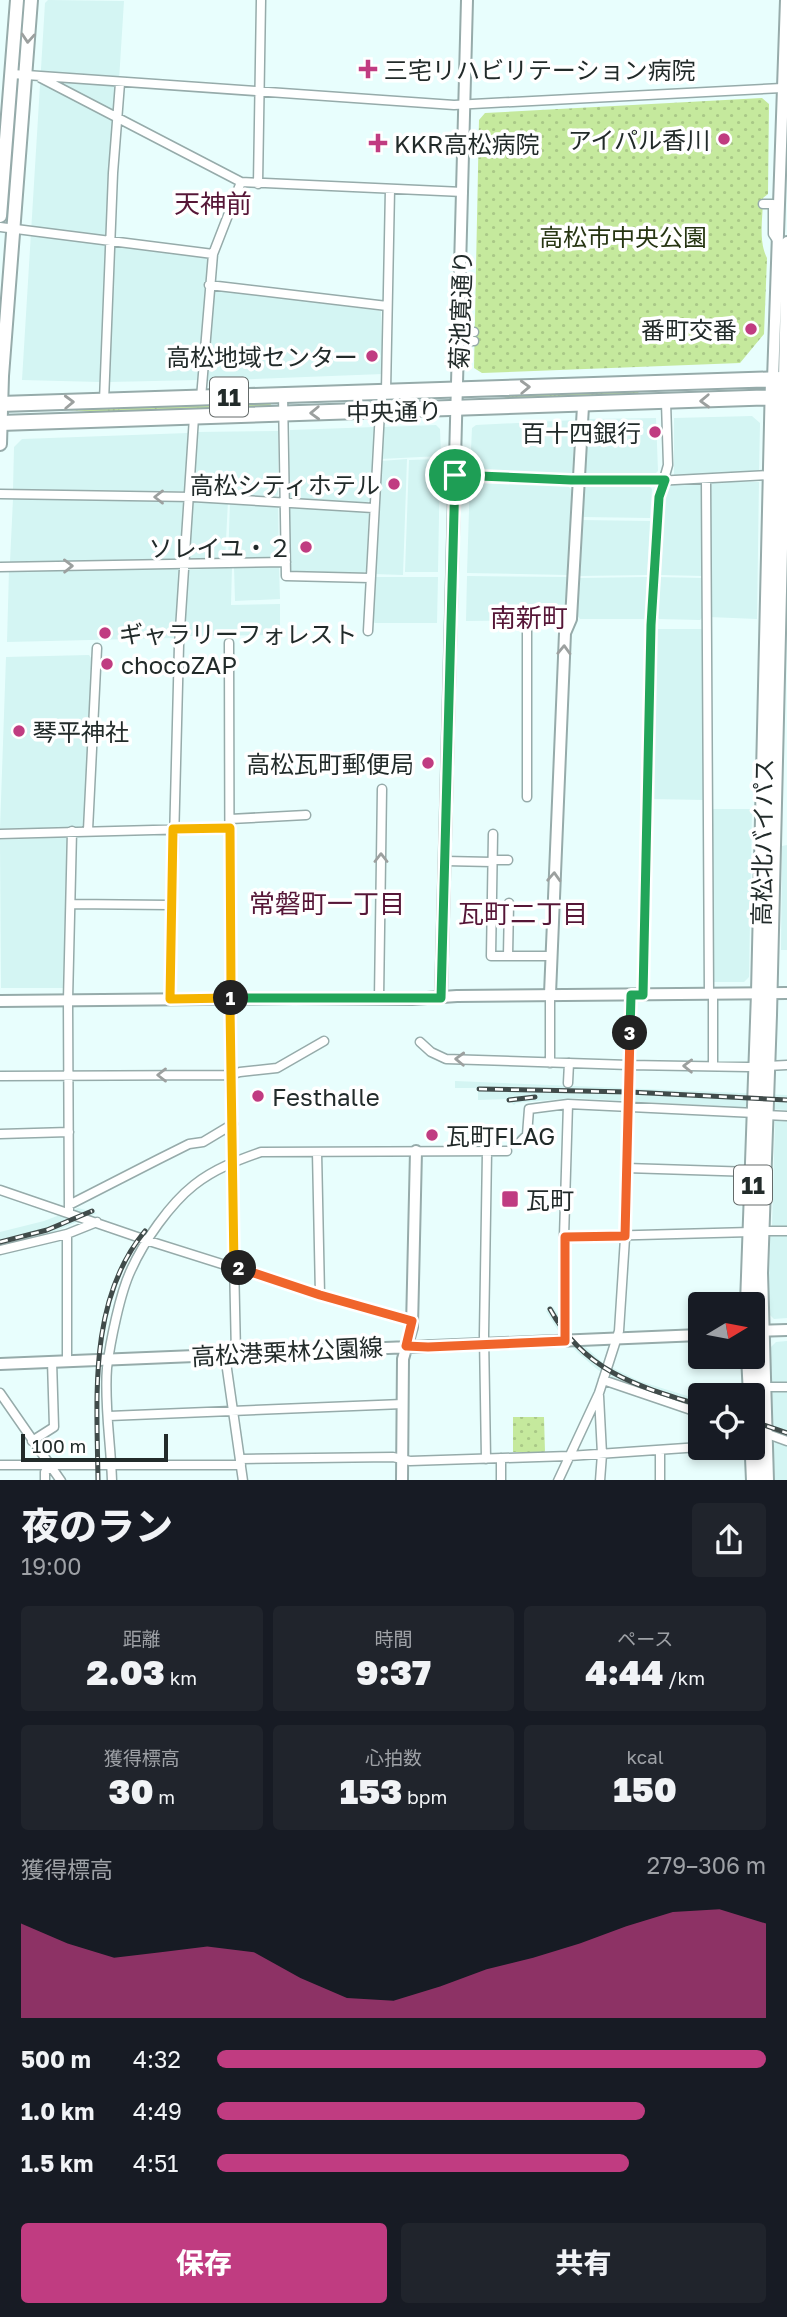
<!DOCTYPE html>
<html lang="ja">
<head>
<meta charset="utf-8">
<style>
	:root { --surface:#171b24; --page:#20242c; --text:#f1f3f6; --muted:#9ea1a6; --accent:#c03c81 }
	body { margin:0; font-family:"Golos Text","Noto Sans JP",sans-serif; background:var(--page); color:var(--text); height:100vh; display:flex; flex-direction:column; font-size:26px; white-space:nowrap }
	* { box-sizing:border-box; margin:0 }
	p { font-size:23px; color:var(--muted) }
	.icon { flex:none; width:38px; height:38px; fill:none; stroke:currentColor; stroke-width:2; stroke-linecap:round; stroke-linejoin:round }
	.map { position:relative; height:1480px; overflow:hidden }
	.sheet { display:flex; flex-direction:column; background:var(--surface); flex:1 }
	.sheet>* { flex:none }
	.needle { width:46px; rotate:80deg }
	.tools { position:absolute; left:688px; top:1292px; display:grid; gap:14px }
	.tools a { display:grid; place-items:center; width:77px; height:77px; border-radius:7px; background:var(--surface); box-shadow:0 4px 10px #0003; font-size:35px }
	.scale { position:absolute; left:21px; bottom:18px; width:147px; box-sizing:border-box; padding-left:7px; border:4px solid #222b2a; border-top:0; font-size:19px; line-height:24px; white-space:nowrap; color:#222b2a; -webkit-text-stroke:5px #fff; paint-order:stroke }
	.pin { position:absolute; display:grid; place-items:center; width:60px; height:60px; color:#fff; margin:-30px; border:4px solid #fff; border-radius:50%; box-shadow:0 2px 7px #0007 }
	.km { position:absolute; width:35px; height:35px; margin:-18px; border-radius:50%; background:#222; color:#fff; font-size:19px; line-height:35px; text-align:center }
	.round { display:grid; place-items:center; flex:none; width:74px; height:74px; border-radius:7px; background:var(--page) }
	.overview { display:flex; align-items:center; justify-content:space-between; height:119px; padding:0 21px }
	h1 { font-size:38px; font-weight:800; line-height:52px }
	.metrics { display:grid; grid-template-columns:repeat(3,1fr); gap:10px; height:119px; padding:7px 21px }
	.metrics div { display:grid; align-content:center; border-radius:7px; background:var(--page); text-align:center }
	.metrics b { font-size:35px; font-weight:800 }
	.metrics small { font-size:19px; font-weight:400 }
	.metrics p { font-size:19px }
	.chart { height:196px; padding:14px 21px }
	.chart p { display:flex; justify-content:space-between }
	.chart svg { width:100%; height:126px; margin-top:7px; fill:var(--accent); opacity:.7 }
	.cta { display:flex; gap:14px; margin-top:auto; padding:14px 21px }
	.cta a { flex:1; height:80px; border-radius:7px; background:var(--accent); color:#fff; font-size:28px; font-weight:800; line-height:80px; text-align:center }
	.cta a+a { background:var(--page); color:var(--text) }
	ul { padding:0 21px; list-style:none; font-size:23px }
	li { display:grid; grid-template-columns:112px 84px 1fr; align-items:center; height:52px }
	li i { height:18px; border-radius:9px; background:var(--accent) }
	.map>svg:first-child { display:block }
	.built { fill:#d4f5f3 }
	.grass { fill:url(#grass-tufts) }
	.park { fill:url(#park-dots) }
	.lines { fill:none; stroke-linecap:round; stroke-linejoin:round }
	.street-casing { stroke:#96abaa; stroke-width:11 }
	.secondary-casing { stroke:#96abaa; stroke-width:14 }
	.primary-casing { stroke:#96abaa; stroke-width:16 }
	.highway-casing { stroke:#96abaa; stroke-width:18 }
	.street { stroke:#fff; stroke-width:8 }
	.secondary { stroke:#fff; stroke-width:10 }
	.primary { stroke:#fff; stroke-width:12 }
	.highway { stroke:#fff; stroke-width:14 }
	.rail-casing { stroke:#404b4a; stroke-width:5 }
	.rail { stroke:#fff; stroke-width:2.5; stroke-dasharray:8; stroke-linecap:butt }
	.oneway { stroke:#9ca09f }
	.split-1-casing { stroke:#fff; stroke-width:14 }
	.split-2-casing { stroke:#fff; stroke-width:14 }
	.split-3-casing { stroke:#fff; stroke-width:14 }
	.split-4-casing { stroke:#fff; stroke-width:14 }
	.split-1 { stroke:#22a559; stroke-width:9 }
	.split-2 { stroke:#f5b400; stroke-width:9 }
	.split-3 { stroke:#f0652b; stroke-width:9 }
	.split-4 { stroke:#22a559; stroke-width:9 }
	.poi-dot { fill:#c03c81; stroke:#fff; stroke-width:2.5 }
	.labels { text-anchor:middle; dominant-baseline:central; stroke-width:7; stroke-linejoin:round; paint-order:stroke }
	.shield { fill:#fff; stroke:#646b6a; stroke-width:2 }
	.shield-label { font-size:23px; font-weight:bold; fill:#222b2a }
	.poi-label { font-size:24px; fill:#222b2a; stroke:#fff; text-anchor:start }
	.park-label { font-size:24px; fill:#263512; stroke:#fff }
	.street-label { font-size:24px; fill:#222b2a; stroke:#fff }
	.neighbourhood-label { font-size:26px; fill:#561637; stroke:#fff }
</style>
</head>
<body>
<div class="map">
<svg width="787" height="1481" viewBox="0 0 787 1481">
	<defs>
		<pattern id="grass-tufts" width="24" height="20" patternUnits="userSpaceOnUse" patternTransform="scale(1.75)"><rect width="24" height="20" fill="#c5e99d"/><path d="M3 7l-1-3M5 7V3M7 7l1-3M15 17l-1-3M17 17v-4M19 17l1-3" fill="none" stroke="#a9c887"/></pattern>
		<pattern id="park-dots" width="8" height="8" patternUnits="userSpaceOnUse" patternTransform="scale(1.75)"><rect width="8" height="8" fill="#c5e99d"/><path d="M2 2h.1M6 6h.1" fill="none" stroke="#a9c887" stroke-width="1.8" stroke-linecap="round"/></pattern>
	</defs>
	<rect width="100%" height="100%" fill="#e8fefd"/>
	<!-- built -->
	<path class="built" d="M48,0L124,1L100,382L22,380L45,3Z
		M119,244L206,257L209,261L199,380L109,382L114,247Z
		M218,290L381,311L383,374L206,381L214,292Z
		M752,416L760,423L759,474L674,475V418Z
		M656,418L658,471L654,475H588L585,473L588,419Z
		M575,420L572,476L470,472L472,428L476,425Z
		M436,425L440,429L441,456L380,459L384,427Z
		M375,427L370,500L366,504L293,501L289,498L290,430Z
		M278,431V495L276,497L197,494L193,490L197,432Z
		M188,433L185,491L13,490L14,447L22,439Z
		M407,459L403,575L373,574L381,461Z
		M440,459L438,572H405L409,460Z
		M470,479L539,482L547,486H568L572,490L567,575L467,573Z
		M712,481L759,482L757,619L709,617V483Z
		M668,485H701L704,488L703,576L659,575L662,500Z
		M587,486H649L652,489L650,518L583,517L584,489Z
		M13,499L183,500L181,561L10,562Z
		M196,499L228,501L225,560L191,561L189,558L192,501Z
		M230,502L278,506L279,557L276,559L228,560Z
		M290,506L369,511L366,571L363,573L293,572L290,570Z
		M582,520L650,521L647,575L579,576Z
		M178,567L181,570L177,634L174,638L7,642L9,570Z
		M232,567L231,605L280,604V635L189,636L185,633L188,570Z
		M234,567H279L280,599L235,601Z
		M467,576L567,577L566,616L562,620L466,621Z
		M373,577H438L437,623H375L371,620Z
		M647,577L645,619H580L577,615L578,578Z
		M658,577L703,578V617L700,620L659,619L657,617Z
		M658,629H706L705,800L650,799L653,633Z
		M89,655L91,658V692L85,825L80,827L0,829L6,657Z
		M711,809H752L749,977L744,982H711Z
		M67,837L63,988H1L0,840Z
		M787,845V950H781L782,846Z
		M455,1081L787,1095V1110L572,1098L516,1103L514,1105L508,1099L478,1100V1088H455Z
		M775,1120H787V1227H772Z
		M78,1208L97,1213L49,1234L0,1246V1232L44,1221Z
		M770,1235H787V1318L774,1319L768,1313Z
		M553,1307L576,1338L603,1363L639,1381L700,1400V1410L623,1385L598,1370L578,1353L559,1332L546,1311Z
		M787,1341V1385L772,1386L770,1348L776,1342Z
		M772,1388H787V1437L753,1426L752,1416L773,1423Z
		M776,1440L787,1444V1480H775L773,1446Z"/>
	<!-- grass -->
	<path class="grass" d="M638,391L639,396L509,400L501,395Z
		M271,403L270,408L101,412L68,410Z"/>
	<!-- park -->
	<path class="park" d="M762,98L769,104L768,194L763,198C763,217 758,241 767,258L764,334L740,363L482,373L474,368L479,120L485,113Z
		M513,1417H544L545,1452H513Z"/>
	<g class="lines">
		<defs>
			<path id="street" d="M12,74L454,105L782,88
				M41,78L241,182L463,192
				M258,184L261,0
				M763,204H773V234L777,240
				M0,227L213,254
				M209,285L387,306
				M459,331L474,332
				M459,341H474
				M386,391L390,189
				M283,395L286,576L370,578
				M201,398L213,254L241,182
				M104,401L113,173L120,83
				M455,475L571,480L656,481L770,475
				M706,479L709,994
				M0,494L193,497L373,508
				M0,567L286,562
				M368,631L380,411
				M229,643L230,1075L236,1354
				M527,797V624
				M230,819L306,815
				M88,830L97,648
				M0,834L230,828
				M493,834L491,956H551
				M445,861L492,862L494,860H508
				M71,904L170,905
				M508,956L509,903
				M550,994V1063
				M643,994L651,625L659,497L668,465L666,402
				M170,999L179,645L194,417
				M379,999L382,789
				M420,1042L431,1052L446,1059L629,1065L748,1067L787,1065
				M713,1066V994
				M0,1076L230,1075L240,1072L277,1068L324,1041
				M568,1083L569,1063
				M765,1115L787,1116
				M0,1134L69,1132
				M521,1141L527,1135L529,1109L568,1104L755,1113
				M317,1152L320,1295
				M626,1168L753,1172
				M0,1190L149,1241L320,1295L412,1321
				M69,1205L159,1159L189,1144L203,1142L233,1124
				M69,1212L68,1000L72,831
				M762,1231H787
				M67,1234V1361
				M564,1237L751,1232
				M0,1250L67,1234L97,1222
				M565,1341L564,1237L568,1104
				M225,1355L243,1481
				M603,1380L700,1413
				M763,1387H787
				M0,1393L61,1481
				M599,1396L602,1454L600,1481
				M109,1416L403,1404
				M762,1432L787,1441
				M32,1441L54,1427L52,1361
				M241,1459L393,1457L410,1461L569,1456L700,1447
				M486,1459L484,1335L487,1152
				M0,1465H241
				M45,1481V1472L50,1466
				M112,1481C111,1444 104,1405 107,1368C110,1343 120,1293 131,1270C144,1241 170,1204 194,1185C214,1169 238,1160 261,1152L507,1151
				M501,1481V1458
				M558,1481L599,1393L619,1331L625,1238L631,995
				M660,1481V1450"/>
			<path id="secondary" d="M784,379L787,242
				M773,380L786,0
				M550,994L565,633L571,619L583,406
				M441,997L467,0
				M0,1001L294,998L412,999L457,996L787,993
				M752,1331L787,1330
				M0,1364L700,1335
				M402,1481L403,1359L412,1327L416,1151"/>
			<path id="primary" d="M0,216L17,0
				M0,444L2,376L31,0"/>
			<path id="highway" d="M0,404L782,379
				M0,423L782,397
				M748,1304L759,993L773,380
				M749,1356L751,1395
				M752,1433L754,1481
				M766,1481L760,1273L769,1015L784,379"/>
		</defs>
		<!-- street casing -->
		<use href="#street" class="street-casing"/>
		<!-- secondary casing -->
		<use href="#secondary" class="secondary-casing"/>
		<!-- primary casing -->
		<use href="#primary" class="primary-casing"/>
		<!-- highway casing -->
		<use href="#highway" class="highway-casing"/>
		<!-- street -->
		<use href="#street" class="street"/>
		<!-- secondary -->
		<use href="#secondary" class="secondary"/>
		<!-- primary -->
		<use href="#primary" class="primary"/>
		<!-- highway -->
		<use href="#highway" class="highway"/>
		<defs>
			<path id="rail" d="M479,1089L629,1092L787,1100
				M509,1100L535,1097
				M0,1242L47,1230L92,1211
				M550,1309C584,1371 636,1386 700,1405
				M752,1421L787,1433
				M98,1481C97,1397 88,1300 145,1231"/>
		</defs>
		<!-- rail casing -->
		<use href="#rail" class="rail-casing"/>
		<!-- rail -->
		<use href="#rail" class="rail"/>
	</g>
	<!-- one-way arrows -->
	<defs><path id="oneway-chevron" d="M-2-3.5L2.5 0L-2 3.5" fill="none" stroke-width="1.6" stroke-linecap="round" stroke-linejoin="round" transform="scale(1.75)"/></defs>
	<g class="oneway">
		<use href="#oneway-chevron" transform="translate(28 38) rotate(94)"/>
		<use href="#oneway-chevron" transform="translate(525 387) rotate(-2)"/>
		<use href="#oneway-chevron" transform="translate(705 401) rotate(178)"/>
		<use href="#oneway-chevron" transform="translate(69 402) rotate(-2)"/>
		<use href="#oneway-chevron" transform="translate(315 413) rotate(178)"/>
		<use href="#oneway-chevron" transform="translate(159 497) rotate(180)"/>
		<use href="#oneway-chevron" transform="translate(68 566) rotate(-1)"/>
		<use href="#oneway-chevron" transform="translate(564 650) rotate(-88)"/>
		<use href="#oneway-chevron" transform="translate(381 858) rotate(-90)"/>
		<use href="#oneway-chevron" transform="translate(554 877) rotate(-87)"/>
		<use href="#oneway-chevron" transform="translate(460 1059) rotate(-178)"/>
		<use href="#oneway-chevron" transform="translate(688 1066) rotate(-179)"/>
		<use href="#oneway-chevron" transform="translate(162 1075) rotate(180)"/>
	</g>
	<g class="lines">
		<defs>
			<path id="split-1" d="M231,998H441L455,475"/>
			<path id="split-2" d="M231,998L170,999L173,829L230,828L231,989L230,1007L234,1266L239,1268"/>
			<path id="split-3" d="M239,1268L320,1295L412,1321L406,1346L428,1347L565,1341V1237L625,1236L630,1033"/>
			<path id="split-4" d="M455,475L571,480H665L659,497L651,625L643,995H631L630,1033"/>
		</defs>
		<!-- split-1 casing -->
		<use href="#split-1" class="split-1-casing"/>
		<!-- split-2 casing -->
		<use href="#split-2" class="split-2-casing"/>
		<!-- split-3 casing -->
		<use href="#split-3" class="split-3-casing"/>
		<!-- split-4 casing -->
		<use href="#split-4" class="split-4-casing"/>
		<!-- split-1 -->
		<use href="#split-1" class="split-1"/>
		<!-- split-2 -->
		<use href="#split-2" class="split-2"/>
		<!-- split-3 -->
		<use href="#split-3" class="split-3"/>
		<!-- split-4 -->
		<use href="#split-4" class="split-4"/>
	</g>
	<!-- markers -->
	<g class="poi-dot">
		<path d="M364.5 58.5h7v7h7v7h-7v7h-7v-7h-7v-7h7z"/>
		<circle cx="724" cy="139" r="7"/>
		<path d="M374.5 132.5h7v7h7v7h-7v7h-7v-7h-7v-7h7z"/>
		<circle cx="751" cy="329" r="7"/>
		<circle cx="372" cy="356" r="7"/>
		<circle cx="655" cy="432" r="7"/>
		<circle cx="394" cy="484" r="7"/>
		<circle cx="306" cy="547" r="7"/>
		<circle cx="105" cy="633" r="7"/>
		<circle cx="107" cy="664" r="7"/>
		<circle cx="19" cy="731" r="7"/>
		<circle cx="428" cy="763" r="7"/>
		<circle cx="258" cy="1096" r="7"/>
		<circle cx="432" cy="1135" r="7"/>
		<rect x="501" y="1190" width="18" height="18" rx="3.5"/>
	</g>
	<g class="labels">
		<!-- shield labels -->
		<g class="shield">
			<rect x="210" y="377.5" width="38" height="39" rx="5"/>
			<rect x="734" y="1165.5" width="38" height="39" rx="5"/>
		</g>
		<g class="shield-label">
			<text x="229" y="397">11</text>
			<text x="753" y="1185">11</text>
		</g>
		<!-- poi labels -->
		<g class="poi-label">
			<text x="384" y="69">三宅リハビリテーション病院</text>
			<text x="710" y="139" text-anchor="end">アイパル香川</text>
			<text x="394" y="143">KKR高松病院</text>
			<text x="737" y="329" text-anchor="end">番町交番</text>
			<text x="358" y="356" text-anchor="end">高松地域センター</text>
			<text x="641" y="432" text-anchor="end">百十四銀行</text>
			<text x="380" y="484" text-anchor="end">高松シティホテル</text>
			<text x="292" y="547" text-anchor="end">ソレイユ・２</text>
			<text x="119" y="633">ギャラリーフォレスト</text>
			<text x="121" y="664">chocoZAP</text>
			<text x="33" y="731">琴平神社</text>
			<text x="414" y="763" text-anchor="end">高松瓦町郵便局</text>
			<text x="272" y="1096">Festhalle</text>
			<text x="446" y="1135">瓦町FLAG</text>
			<text x="526" y="1199">瓦町</text>
		</g>
		<!-- park labels -->
		<g class="park-label">
			<text x="623" y="236">高松市中央公園</text>
		</g>
		<!-- street labels -->
		<g class="street-label">
			<text transform="translate(460 310) rotate(-88)">菊池寛通り</text>
			<text transform="translate(394 411) rotate(-1)">中央通り</text>
			<text transform="translate(762 842) rotate(-89)">高松北バイパス</text>
			<text transform="translate(287 1351) rotate(-3)">高松港栗林公園線</text>
		</g>
		<!-- neighbourhood labels -->
		<g class="neighbourhood-label">
			<text x="213" y="203">天神前</text>
			<text x="529" y="617">南新町</text>
			<text x="327" y="903">常磐町一丁目</text>
			<text x="523" y="913">瓦町二丁目</text>
		</g>
	</g>
</svg>
<div class="tools">
<a><svg class="needle" viewBox="-14 -14 28 28"><path d="M0-13l5 13h-10z" fill="#e53935"/><path d="M0 13l5-13h-10z" fill="#9ea1a6"/></svg></a>
<a><svg class="icon" aria-label="locate" viewBox="0 0 24 24"><circle cx="12" cy="12" r="6"/><path d="M12 2v4M12 18v4M2 12h4M18 12h4"/></svg></a>
</div>
<div class="scale">100 m</div>
<div class="pin" style="left:455px;top:475px;background:#1e9e55"><svg class="icon" aria-label="arrive" viewBox="0 0 24 24"><path d="M6 21V4h12l-3 4 3 4H6"/></svg></div>
<b class="km" style="left:231px;top:998px">1</b>
<b class="km" style="left:239px;top:1268px">2</b>
<b class="km" style="left:630px;top:1033px">3</b>
</div>
<section class="sheet">
<div class="overview"><div><h1>夜のラン</h1><p>19:00</p></div><a class="round"><svg class="icon" aria-label="share" viewBox="0 0 24 24"><path d="M12 15V3M7 8l5-5 5 5M5 13v7h14v-7"/></svg></a></div>
<div class="metrics">
<div><p>距離</p><b>2.03<small> km</small></b></div>
<div><p>時間</p><b>9:37</b></div>
<div><p>ペース</p><b>4:44<small> /km</small></b></div>
</div>
<div class="metrics">
<div><p>獲得標高</p><b>30<small> m</small></b></div>
<div><p>心拍数</p><b>153<small> bpm</small></b></div>
<div><p>kcal</p><b>150</b></div>
</div>
<div class="chart"><p><span>獲得標高</span>279–306 m</p>
<svg viewBox="0 0 160 44" preserveAspectRatio="none"><path d="M0 44V11L10 18L20 23L30 21L40 19L50 21L60 30L70 37L80 38L90 33L100 27L110 23L120 18L130 12L140 7L150 6L160 11V44z"/></svg>
</div>
<ul>
<li><b>500 m</b>4:32<i style="width:100%"></i></li>
<li><b>1.0 km</b>4:49<i style="width:78%"></i></li>
<li><b>1.5 km</b>4:51<i style="width:75%"></i></li>
</ul>
<div class="cta"><a>保存</a><a>共有</a></div>
</section>
</body>
</html>
